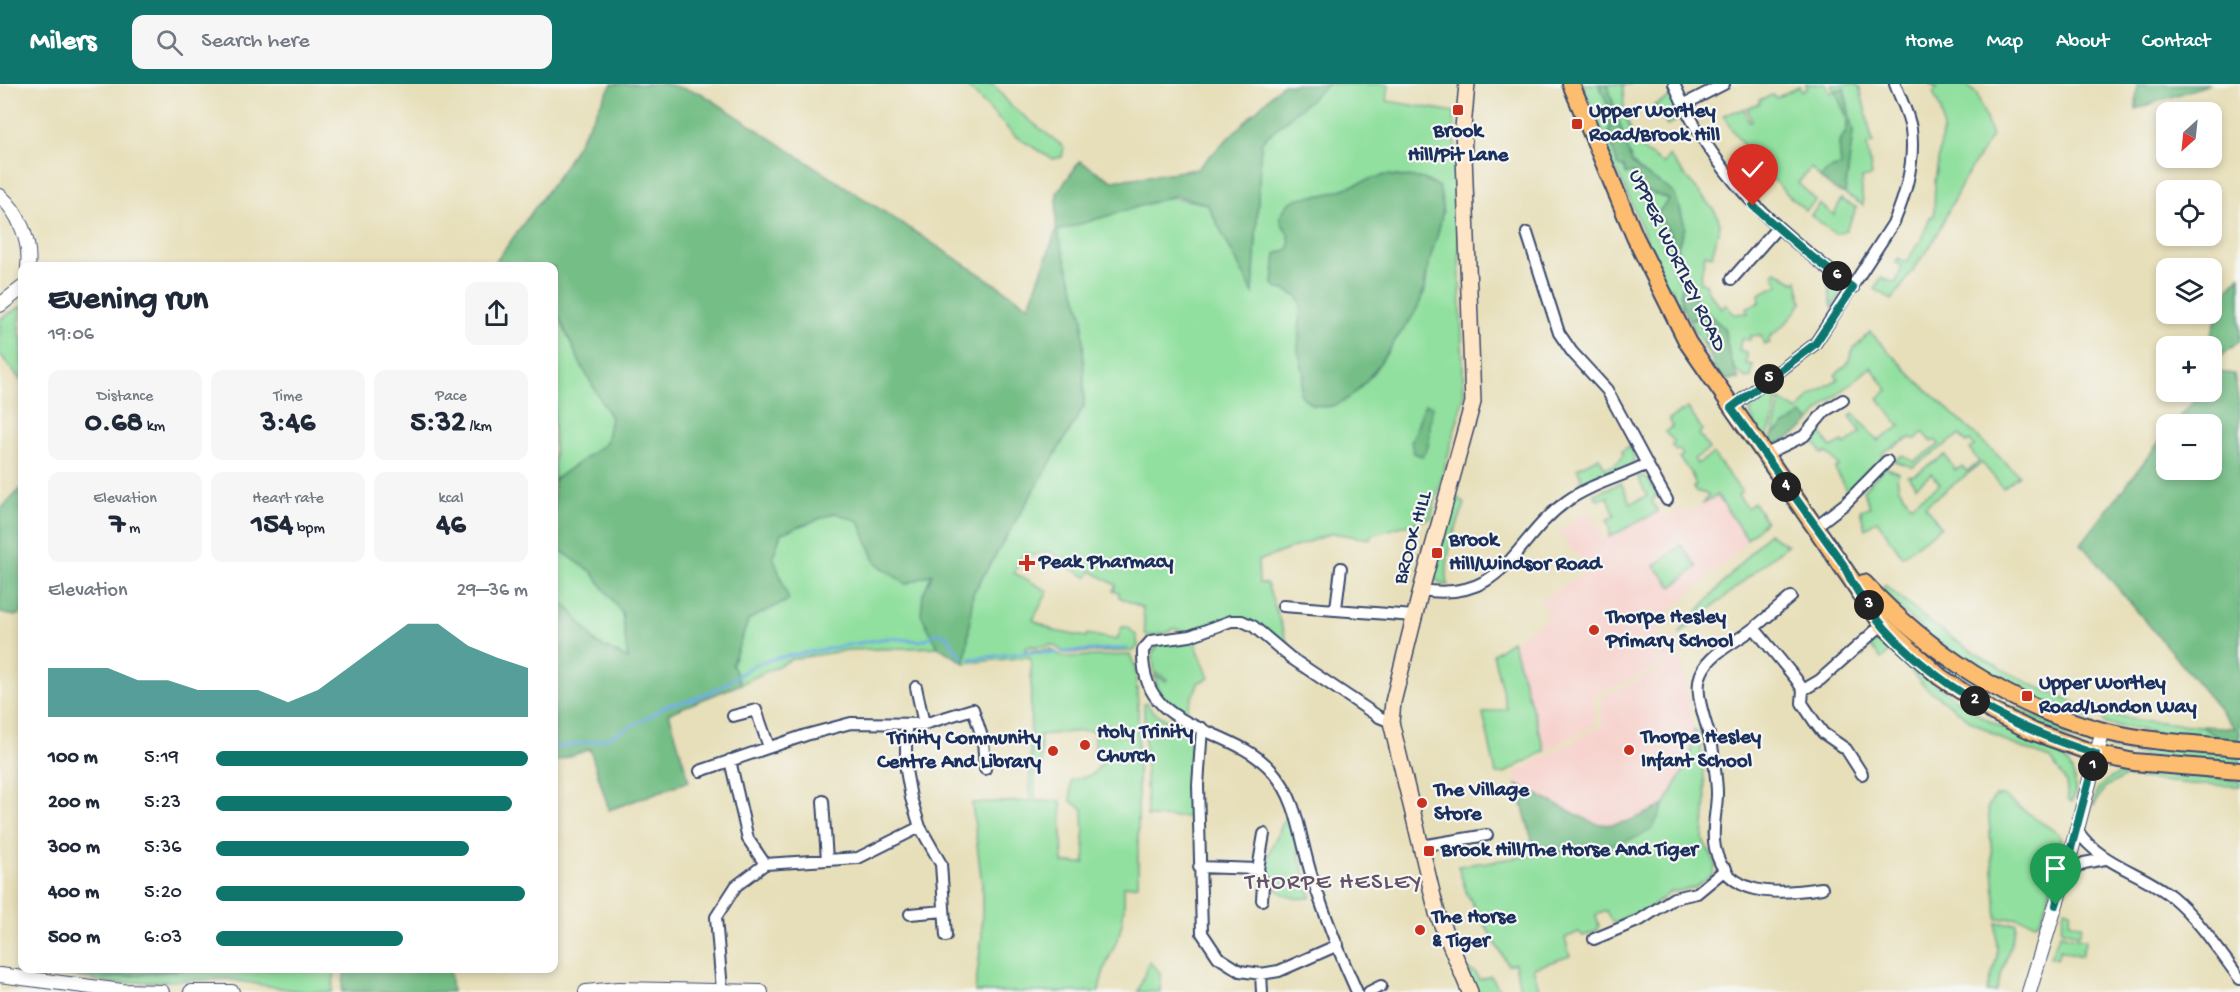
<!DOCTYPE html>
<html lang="en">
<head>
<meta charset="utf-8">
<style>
	:root { --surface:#fff; --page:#f6f6f7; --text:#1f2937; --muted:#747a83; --accent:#0f766e }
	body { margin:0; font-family:"Gochi Hand",sans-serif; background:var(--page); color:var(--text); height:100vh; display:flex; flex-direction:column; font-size:22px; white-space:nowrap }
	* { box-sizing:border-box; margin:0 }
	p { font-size:20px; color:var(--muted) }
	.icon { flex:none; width:33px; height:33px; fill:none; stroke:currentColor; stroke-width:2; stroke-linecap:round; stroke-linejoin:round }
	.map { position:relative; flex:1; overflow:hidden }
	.details { position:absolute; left:18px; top:178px; width:540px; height:711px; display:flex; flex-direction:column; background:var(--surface); border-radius:12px; box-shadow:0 3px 9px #0003 }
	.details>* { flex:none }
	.needle { width:39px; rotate:207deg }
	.controls { position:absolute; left:2156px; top:18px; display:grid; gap:12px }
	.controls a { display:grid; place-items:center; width:66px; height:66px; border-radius:12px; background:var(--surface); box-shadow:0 3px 9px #0003; font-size:30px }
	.pin { position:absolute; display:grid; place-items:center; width:51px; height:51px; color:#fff; margin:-62px -26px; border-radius:50% 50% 50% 0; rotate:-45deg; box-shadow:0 0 6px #0007 }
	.pin .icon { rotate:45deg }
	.km { position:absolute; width:30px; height:30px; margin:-15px; border-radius:50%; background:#222; color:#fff; font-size:16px; line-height:30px; text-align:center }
	.round { display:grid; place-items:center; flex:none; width:63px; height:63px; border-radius:12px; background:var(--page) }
	.summary { display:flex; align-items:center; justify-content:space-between; height:102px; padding:0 30px }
	h1 { font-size:33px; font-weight:700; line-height:45px }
	.figures { display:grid; grid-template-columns:repeat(3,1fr); gap:9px; height:102px; padding:6px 30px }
	.figures div { display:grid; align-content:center; border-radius:12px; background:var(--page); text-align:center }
	.figures b { font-size:30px; font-weight:700 }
	.figures small { font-size:16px; font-weight:400 }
	.figures p { font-size:16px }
	.chart { height:168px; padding:12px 30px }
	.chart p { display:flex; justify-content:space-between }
	.chart svg { width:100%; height:108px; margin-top:6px; fill:var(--accent); opacity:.7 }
	ul { padding:0 30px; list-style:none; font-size:20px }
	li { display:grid; grid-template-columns:96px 72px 1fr; align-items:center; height:45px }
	li i { height:15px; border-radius:8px; background:var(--accent) }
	header { display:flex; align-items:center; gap:36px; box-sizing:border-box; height:84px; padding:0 30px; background:var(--accent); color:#fff }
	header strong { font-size:28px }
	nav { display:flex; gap:33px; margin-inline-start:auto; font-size:21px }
	.search { width:420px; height:54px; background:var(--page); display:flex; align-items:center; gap:15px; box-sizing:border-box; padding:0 21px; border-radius:12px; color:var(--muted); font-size:22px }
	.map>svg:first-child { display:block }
	.built { fill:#f7d0cb }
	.green { fill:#91e09f; stroke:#56887e; stroke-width:1.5; fill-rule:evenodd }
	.forest { fill:#74be86; stroke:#487672; stroke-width:1.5 }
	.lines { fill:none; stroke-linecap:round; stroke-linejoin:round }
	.stream { stroke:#71ade2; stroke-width:3 }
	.minor-casing { stroke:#3a496c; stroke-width:14 }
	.tertiary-casing { stroke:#3a496c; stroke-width:16 }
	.secondary-casing { stroke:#3a496c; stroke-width:18 }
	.primary-casing { stroke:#3a496c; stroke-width:20 }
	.minor { stroke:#fff; stroke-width:10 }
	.tertiary { stroke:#fff; stroke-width:14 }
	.secondary { stroke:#fee5c5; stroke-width:15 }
	.primary { stroke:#fcbd6f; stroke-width:16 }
	.route-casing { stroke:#fff; stroke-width:12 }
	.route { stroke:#0f766e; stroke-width:8 }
	.poi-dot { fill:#c8321e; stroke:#f6f6f2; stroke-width:2 }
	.labels { text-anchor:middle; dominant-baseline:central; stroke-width:4.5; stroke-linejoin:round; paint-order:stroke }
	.poi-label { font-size:21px; font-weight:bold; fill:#1b2f5e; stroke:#f6f6f2; text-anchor:start }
	.street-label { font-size:21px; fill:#1b2f5e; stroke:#f6f6f2 }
	.quarter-label { font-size:24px; letter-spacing:1.5px; fill:#645369; stroke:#f6f6f2 }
</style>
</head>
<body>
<header>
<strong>Milers</strong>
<div class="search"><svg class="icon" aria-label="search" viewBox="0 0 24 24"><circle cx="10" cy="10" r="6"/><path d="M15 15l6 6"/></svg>Search here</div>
<nav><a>Home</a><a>Map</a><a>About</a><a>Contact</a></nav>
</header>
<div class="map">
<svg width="2240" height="908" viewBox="0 0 2240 908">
	<rect width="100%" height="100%" fill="#f6f6f2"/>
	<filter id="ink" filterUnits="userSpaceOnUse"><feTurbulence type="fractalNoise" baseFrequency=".0167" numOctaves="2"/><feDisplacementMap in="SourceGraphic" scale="12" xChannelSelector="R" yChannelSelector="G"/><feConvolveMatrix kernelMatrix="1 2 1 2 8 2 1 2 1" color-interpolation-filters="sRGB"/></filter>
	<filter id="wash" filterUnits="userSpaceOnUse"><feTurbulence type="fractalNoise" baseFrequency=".008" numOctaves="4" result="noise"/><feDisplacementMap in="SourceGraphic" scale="24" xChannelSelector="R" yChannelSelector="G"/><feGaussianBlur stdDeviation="1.35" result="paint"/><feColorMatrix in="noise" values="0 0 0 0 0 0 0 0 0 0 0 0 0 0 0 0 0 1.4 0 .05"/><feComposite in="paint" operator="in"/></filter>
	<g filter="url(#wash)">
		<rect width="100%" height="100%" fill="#e7dfb9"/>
		<!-- built -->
		<path class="built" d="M1717,411L1747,455L1736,469L1659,537L1658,556L1656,559L1658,584L1594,611L1596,641L1545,667L1512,557L1549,533L1540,516L1590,486L1558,449L1588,426L1604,455L1658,428L1668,432L1681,425L1685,431Z
			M1664,554L1676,555L1694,646L1690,675L1664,721L1622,740L1606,742L1594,739L1517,701L1515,689L1602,642L1601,613L1661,586L1659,561Z"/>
		<!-- green -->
		<path class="green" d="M965,0H993L1011,22L1064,63L1062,73L1052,75L1015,52Z
			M1328,0H1389L1387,17L1454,28L1464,312L1431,434L1371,451L1370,455L1332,449L1258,477L1259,499L1267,500L1291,569L1253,539L1186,548L1174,544L1167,549L1148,552L1145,549L1143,524L1119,513V509L1113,507L1116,501L1091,487L1087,493L1067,482L1069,478L1049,467L1035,471L1024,469L1014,489L1048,507L1033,536L1054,547L1086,553L1087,550L1117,556L1122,543H1127L1136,551L1138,561L1134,567L1065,569L1053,561L1025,563L1027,567L1050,565L1063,573L1130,571L1135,582L1138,620V801L1124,802C1125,821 1124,841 1116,858C1109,875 1101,889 1099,908H975L982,851V801L972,719L1030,717L1031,577L1029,573L965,579L973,509L1084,322L1083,234L1056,147L1171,113L1207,120L1253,208L1261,58ZM1386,91L1424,95L1443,127L1428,180L1425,207L1409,238L1393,259L1313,322L1300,310L1304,289L1298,266L1302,220L1298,213L1273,200L1276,170L1289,165C1291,155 1289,150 1283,142L1288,121C1301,111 1314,114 1328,110C1348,104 1366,95 1386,91ZM1094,646L1095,674L1104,677L1092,691L1071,696V717L1083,725L1085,779H1063L1061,717H1035V685L1042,684L1040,651Z
			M1579,0H1599L1611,29L1609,52L1618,82C1632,84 1639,94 1645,107L1669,115L1657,130L1671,151L1675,190L1683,199L1680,209L1682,224L1673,212L1675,211L1672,204L1667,206L1648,165L1647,156L1618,88L1613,85L1606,71L1609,67L1584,3Z
			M1607,0H1631L1623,1L1624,27L1636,61L1663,80L1669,72L1716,129L1720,140L1712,172L1705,170L1700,197L1707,201V206L1722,225L1725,220L1734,230L1748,229L1746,224L1760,218L1759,210L1779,201L1773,190L1776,187L1794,198L1797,196L1802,219L1787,238L1768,255L1770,259L1764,261L1761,251L1750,252V256L1741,255L1739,267L1747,269L1746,280L1753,281L1751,293L1746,294L1736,286L1730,275L1724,244L1703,225L1678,188V161L1685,144L1680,124L1666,103L1652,97L1632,79Z
			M1806,0H1826L1830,9L1834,7L1831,0H1856L1860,4L1873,59L1867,61L1872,92L1861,94L1863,121L1845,110L1853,48L1844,4L1835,7L1847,33V46L1839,59L1841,82L1830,85L1820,94L1811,84L1798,99L1816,116L1806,127C1772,97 1742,65 1723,31L1744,25L1749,38L1752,37L1747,24L1760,19L1759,16L1772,11L1776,14L1799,2L1801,7L1807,5Z
			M1930,0H1965L1977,10L1992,52L1964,96L1931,161L1892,216L1875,205L1881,194L1896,199L1902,182L1896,179L1898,174L1906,178L1921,156L1930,133L1934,132L1935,98L1943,44L1941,26L1933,8L1937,5Z
			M1671,13L1681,34L1667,42L1654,21Z
			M1841,115L1857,124L1846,146L1835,150L1811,131L1820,120L1834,131Z
			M1826,192L1840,204L1839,213L1832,223Z
			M22,222L19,243L22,258V298L0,270V235Z
			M554,222L581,281L611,334L606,359L554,396Z
			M1692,233L1702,240L1707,249L1704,262L1689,236Z
			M1870,248L1916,296L2019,391L2003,404L1982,379L1925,422L1941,443L1902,472L1877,436L1865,445L1860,426L1870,423L1863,406L1885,383L1899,389L1897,393L1899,404L1911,421L1940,400L1932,390L1916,402L1908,392L1914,391L1945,371L1955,386L1962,383L1967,388L1979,378L1970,365L1974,362L1970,357L1966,359L1960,351L1913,383L1894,377L1903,371L1914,378L1937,362L1939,360L1935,356L1932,358L1923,348L1916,355L1910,354L1883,368L1882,376L1849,411L1835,385L1839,381L1826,368L1822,370L1809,351L1814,345L1821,348L1831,364L1843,358L1845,361L1861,348L1850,332L1854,330L1878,357L1900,342L1878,314L1888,306L1871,283L1824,322L1810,338L1802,330L1773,350L1780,316L1798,327L1810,312L1838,295L1835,291L1847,280L1854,264Z
			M1773,307L1777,308C1775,324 1774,343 1764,357L1750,329L1752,323Z
			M1688,324L1702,346L1699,350L1709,365L1694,375L1697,380L1713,370L1742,408L1738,411L1747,424L1754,419L1766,437L1747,455L1717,411L1702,420L1709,411L1696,407L1693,403L1696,401L1690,387L1679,374L1683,371L1679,365L1676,367L1672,361L1675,358L1665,348L1673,342L1669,335Z
			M1629,362L1634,372L1633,380L1578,403L1582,394L1577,384L1599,373L1605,384C1612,382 1619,379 1623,372L1622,367Z
			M1642,392L1648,396L1657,410L1652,417L1658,428L1609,453L1610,443L1607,436L1615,431L1608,413L1597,415L1594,410L1621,399L1631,419L1647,412L1638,393Z
			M1457,413L1465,420C1455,446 1443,474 1448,501L1442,500L1435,495L1434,487Z
			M835,429L859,437L876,479L906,500L933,489C916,526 921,529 938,563L848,566L792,575L741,600L732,580L749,535L788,516L773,472L781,449Z
			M1768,449L1787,461L1679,551L1684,543Z
			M1681,461L1697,483L1672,503L1655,482Z
			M554,462L592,488L622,529L628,575L596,559L568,523L554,515Z
			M1885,501C1948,557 2020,602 2101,628L2089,635L2030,614L2031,608L2016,603L2014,606L1929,552L1881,506Z
			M1900,545L2006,621L2003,627L1958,599Z
			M1882,554L1887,556C1920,588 1953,617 1993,639C2013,650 2049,660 2064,675C2074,686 2079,704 2072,718L2068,716L2066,698L2052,676L2007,658L1968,635L1923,601L1893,566L1881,575L1870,562Z
			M1194,556L1209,594L1199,598L1185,628L1162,615L1154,591L1166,597L1167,595L1154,588L1153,568L1159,559Z
			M1512,557L1545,667L1503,690H1496L1483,629L1507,625L1493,570Z
			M1147,619L1151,626L1189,651L1191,658L1192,733H1147L1144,620Z
			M2010,622L2079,651L2084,659L2007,629Z
			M2105,629L2137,636L2201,642L2223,657L2183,653L2106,640L2103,636Z
			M1694,646L1700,652L1706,715L1703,756L1716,780L1713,790L1695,804L1671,808L1641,830L1637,828L1623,834L1619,839L1612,838L1606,827L1596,831L1599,842L1596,847L1583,852L1579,848L1565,854L1570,872L1533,884L1540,908H1509L1520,905L1515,879L1508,881L1467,810L1458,782L1594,763L1651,745L1690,675Z
			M2118,658L2240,669V681L2175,677L2110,665Z
			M2132,688L2240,697V702L2200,701L2125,693L2105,703L2094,721C2092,701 2115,689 2132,688Z
			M1995,712H2003L2060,751L2061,771L2042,832L2037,839L2016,834L1997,835L1988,723Z
			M1287,728L1311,813C1300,816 1290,815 1280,808C1249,783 1280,755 1287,728Z
			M2064,825L2071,827L2069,838L2082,842L2079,851L2061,845Z
			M1996,839H2016V843L1996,908H1987L1997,873Z
			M2060,850L2086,856L2081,872L2060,866L2057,875L2050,873Z
			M1149,878L1160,888V908H1138Z
			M188,885H335L332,908H304L227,895L113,899L59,890L110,894Z
			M1466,885L1476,889L1479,896L1491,892L1501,908H1475Z"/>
		<!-- forest -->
		<path class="forest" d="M612,0H665L701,9L1029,222L1056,147L1057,109L1080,77L1112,97L1197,85L1283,0H1328L1261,58L1253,209L1207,120L1176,111L1057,147L1083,234L1084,322L973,509L965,579L938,563L921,530L923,510L932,490L906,500L876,479L859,437L835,429L781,449L773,472L789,516L749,535L732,580L741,600L669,629L689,697L609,726L590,665L554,678V515L568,523L596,559L628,575L622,529L592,488L554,462V396L606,359L611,334L581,281L554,222V183H492L563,85Z
			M1599,0H1607L1632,79L1641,88L1666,103L1675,111L1685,142L1678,161V188L1703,225L1724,244L1730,275L1739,295L1728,296L1713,284L1712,276L1704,262L1707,249L1695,233L1689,236C1682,223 1678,214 1683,199L1675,190L1671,151L1657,130L1669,115L1639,104V94L1632,88L1626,91L1624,83L1618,82L1609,52L1611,29Z
			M2137,0H2209L2136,25Z
			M1844,4L1853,48L1845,110L1837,107L1820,94L1830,85L1841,82L1839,59L1847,46V33L1835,7Z
			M1386,91L1424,95L1439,103C1448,131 1436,152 1429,179C1425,194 1425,209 1418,223C1411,237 1400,249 1392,261C1374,289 1336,349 1300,310L1304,289L1298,266L1301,220L1298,213L1286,206L1278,205L1273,200L1276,170L1289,165C1292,152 1285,146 1280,135C1283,126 1286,120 1294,116C1305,111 1316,113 1327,110C1348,105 1365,95 1386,91Z
			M2240,192V257L2219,274H2211V262H2208L2224,210Z
			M2216,288L2234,290L2240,325V657H2223L2201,642L2235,644L2081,460L2166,349V386H2211V340H2174L2194,317L2197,308H2211V290Z
			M1425,320L1432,322L1428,363L1422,372L1413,369L1411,357C1419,345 1418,333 1425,320Z
			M1802,330L1810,338C1798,350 1785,358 1768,362L1773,350Z
			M22,403V529L15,532L0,529V426Z
			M1517,701L1594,739C1620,745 1640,732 1664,721C1660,728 1656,741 1650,746C1627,763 1564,767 1536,771Z
			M61,885H188L110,894L59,890Z
			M345,885H450L452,908H342Z"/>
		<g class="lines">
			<!-- stream -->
			<path class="stream" d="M1062,568L1127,564
				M970,575L1030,568L1057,569
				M554,664L605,655L651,632L667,621L691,616L719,604L754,581L776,574L888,554L921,557L939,549L947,552L962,574"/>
		</g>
	</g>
	<g filter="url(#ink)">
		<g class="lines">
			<defs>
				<path id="minor" d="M1674,0C1714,92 1774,145 1853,204
					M1683,21L1724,0
					M1732,195L1777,144
					M1731,324L1815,260L1894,138C1906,110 1915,76 1911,45C1909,30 1900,14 1895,0
					M1764,371L1804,352L1825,327L1843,316
					M1647,380L1667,416
					M1815,443L1846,419L1887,377
					M1421,506C1507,519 1512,456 1567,417C1591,400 1621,393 1647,380L1607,306L1572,268L1559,249L1527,149
					M1283,522L1414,532
					M1336,524L1341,484
					M1754,544L1791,513
					M916,603L924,640
					M1803,606L1820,596L1885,538
					M733,632L756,626L769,663
					M906,642V686L911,714L920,743L941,780L946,852
					M1202,644L1198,701L1202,849L1218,873L1240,887L1261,890L1279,887L1338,861
					M730,676L748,755L765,780
					M700,687L806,651L851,639L924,640L973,625L983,656L985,685
					M823,717L827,776
					M2077,746C2100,781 2140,787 2171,812C2198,834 2219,867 2240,895
					M1421,762L1487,751
					M1199,783L1258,785L1263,801L1262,816
					M1258,785L1264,750
					M2065,791L2084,779L2105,775
					M1822,804C1783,810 1726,816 1715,764C1711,746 1717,727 1717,709C1717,696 1714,681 1713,668C1710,644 1691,610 1702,588C1711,568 1738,557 1754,544L1796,595L1803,606L1802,619L1814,637L1823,649L1846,665L1862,690
					M910,830L944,827
					M1594,855L1640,836L1674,814L1697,809L1726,785
					M1261,890L1262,908
					M722,906L716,833L736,802L765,780L858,774L920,743
					M1357,908C1340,871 1325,832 1312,793C1300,757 1299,717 1273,688C1230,638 1140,651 1143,566L1151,557L1190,552L1231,537H1242L1253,542L1291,574L1379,633L1391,638
					M1369,908L1381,902"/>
				<path id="tertiary" d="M0,112C19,128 31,158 28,183
					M0,221L22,204
					M0,891L122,907L162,908
					M191,908H232
					M586,908L618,905L761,908
					M2029,908L2065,791L2103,646"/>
				<path id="secondary" d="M1467,0L1463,44L1473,318L1421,506L1393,618L1391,638L1437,829L1470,908"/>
				<path id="primary" d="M1571,0L1635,153L1688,259L1882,540L1940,593L1993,628L2034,648L2096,670L2134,678L2240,687
					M1864,499C1927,567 2013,624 2103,647C2148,658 2194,660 2240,664"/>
			</defs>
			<!-- minor casing -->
			<use href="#minor" class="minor-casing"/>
			<!-- tertiary casing -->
			<use href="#tertiary" class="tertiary-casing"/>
			<!-- secondary casing -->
			<use href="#secondary" class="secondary-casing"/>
			<!-- primary casing -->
			<use href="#primary" class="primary-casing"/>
			<!-- minor -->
			<use href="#minor" class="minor"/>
			<!-- tertiary -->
			<use href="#tertiary" class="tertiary"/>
			<!-- secondary -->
			<use href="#secondary" class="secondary"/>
			<!-- primary -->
			<use href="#primary" class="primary"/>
		</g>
	</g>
	<g class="lines" filter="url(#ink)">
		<defs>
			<path id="route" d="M1753,122L1807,169L1853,204L1815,260L1731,324L1843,480C1887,578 1998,640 2096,670L2056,821"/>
		</defs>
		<!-- route casing -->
		<use href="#route" class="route-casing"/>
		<!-- route -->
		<use href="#route" class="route"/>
	</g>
	<!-- markers -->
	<g class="poi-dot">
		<rect x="1452" y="20" width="12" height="12" rx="3"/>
		<rect x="1571" y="34" width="12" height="12" rx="3"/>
		<rect x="1431" y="463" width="12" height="12" rx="3"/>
		<path d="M1024 470h6v6h6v6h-6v6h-6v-6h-6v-6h6z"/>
		<circle cx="1594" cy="546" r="6"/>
		<rect x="2021" y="606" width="12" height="12" rx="3"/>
		<circle cx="1085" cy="661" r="6"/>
		<circle cx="1629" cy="666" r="6"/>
		<circle cx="1053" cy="667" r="6"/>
		<circle cx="1422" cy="719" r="6"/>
		<rect x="1423" y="761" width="12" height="12" rx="3"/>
		<circle cx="1420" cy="846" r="6"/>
	</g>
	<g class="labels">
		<!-- poi labels -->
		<g class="poi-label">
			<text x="1589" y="28">Upper Wortley<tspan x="1589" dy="24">Road/Brook Hill</tspan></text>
			<text x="1458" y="48" text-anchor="middle">Brook<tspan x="1458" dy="24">Hill/Pit Lane</tspan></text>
			<text x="1449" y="457">Brook<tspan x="1449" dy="24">Hill/Windsor Road</tspan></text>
			<text x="1039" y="479">Peak Pharmacy</text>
			<text x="1606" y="534">Thorpe Hesley<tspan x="1606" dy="24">Primary School</tspan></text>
			<text x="2039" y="600">Upper Wortley<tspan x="2039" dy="24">Road/London Way</tspan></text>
			<text x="1097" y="649">Holy Trinity<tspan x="1097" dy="24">Church</tspan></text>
			<text x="1641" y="654">Thorpe Hesley<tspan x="1641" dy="24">Infant School</tspan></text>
			<text x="1041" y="655" text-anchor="end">Trinity Community<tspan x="1041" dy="24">Centre And Library</tspan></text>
			<text x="1434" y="707">The Village<tspan x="1434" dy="24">Store</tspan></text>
			<text x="1441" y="767">Brook Hill/The Horse And Tiger</text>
			<text x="1432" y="834">The Horse<tspan x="1432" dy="24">&amp; Tiger</tspan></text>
		</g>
		<!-- street labels -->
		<g class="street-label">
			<text transform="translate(1676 177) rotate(64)">UPPER WORTLEY ROAD</text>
			<text transform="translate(1414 454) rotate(-74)">BROOK HILL</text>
		</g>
		<!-- quarter labels -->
		<g class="quarter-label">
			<text x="1334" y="799">THORPE HESLEY</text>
		</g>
	</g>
</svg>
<div class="controls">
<a><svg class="needle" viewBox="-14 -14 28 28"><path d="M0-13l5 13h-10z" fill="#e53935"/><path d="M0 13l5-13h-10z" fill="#747a83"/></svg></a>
<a><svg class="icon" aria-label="locate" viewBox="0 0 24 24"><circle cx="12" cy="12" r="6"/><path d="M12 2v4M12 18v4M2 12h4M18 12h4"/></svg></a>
<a><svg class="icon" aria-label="layers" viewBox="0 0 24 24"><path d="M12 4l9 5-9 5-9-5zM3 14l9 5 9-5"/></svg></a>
<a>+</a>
<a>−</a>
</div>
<div class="pin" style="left:2056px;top:821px;background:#1e9e55"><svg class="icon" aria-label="arrive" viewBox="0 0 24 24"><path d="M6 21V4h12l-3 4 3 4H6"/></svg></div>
<div class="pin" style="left:1753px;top:122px;background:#d93025"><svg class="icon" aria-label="check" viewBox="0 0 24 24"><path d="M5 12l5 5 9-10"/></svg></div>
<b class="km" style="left:2093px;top:682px">1</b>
<b class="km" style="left:1975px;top:617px">2</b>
<b class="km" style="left:1869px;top:521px">3</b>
<b class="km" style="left:1786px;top:403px">4</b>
<b class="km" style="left:1769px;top:295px">5</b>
<b class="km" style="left:1837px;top:192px">6</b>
<section class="details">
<div class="summary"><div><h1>Evening run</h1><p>19:06</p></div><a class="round"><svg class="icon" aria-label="share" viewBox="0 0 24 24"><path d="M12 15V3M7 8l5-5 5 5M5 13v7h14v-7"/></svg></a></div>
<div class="figures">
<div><p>Distance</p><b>0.68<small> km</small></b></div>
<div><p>Time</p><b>3:46</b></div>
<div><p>Pace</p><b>5:32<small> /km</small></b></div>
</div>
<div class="figures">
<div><p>Elevation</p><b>7<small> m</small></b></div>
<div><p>Heart rate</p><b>154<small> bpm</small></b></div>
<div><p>kcal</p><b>46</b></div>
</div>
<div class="chart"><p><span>Elevation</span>29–36 m</p>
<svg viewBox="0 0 160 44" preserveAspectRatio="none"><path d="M0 44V24L10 24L20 24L30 29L40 29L50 33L60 33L70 33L80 38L90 33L100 24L110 15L120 6L130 6L140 15L150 20L160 24V44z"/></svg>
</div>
<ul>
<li><b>100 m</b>5:19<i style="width:100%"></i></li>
<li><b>200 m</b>5:23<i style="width:95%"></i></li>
<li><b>300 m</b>5:36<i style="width:81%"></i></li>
<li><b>400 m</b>5:20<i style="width:99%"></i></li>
<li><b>500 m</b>6:03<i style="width:60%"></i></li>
</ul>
</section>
</div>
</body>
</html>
